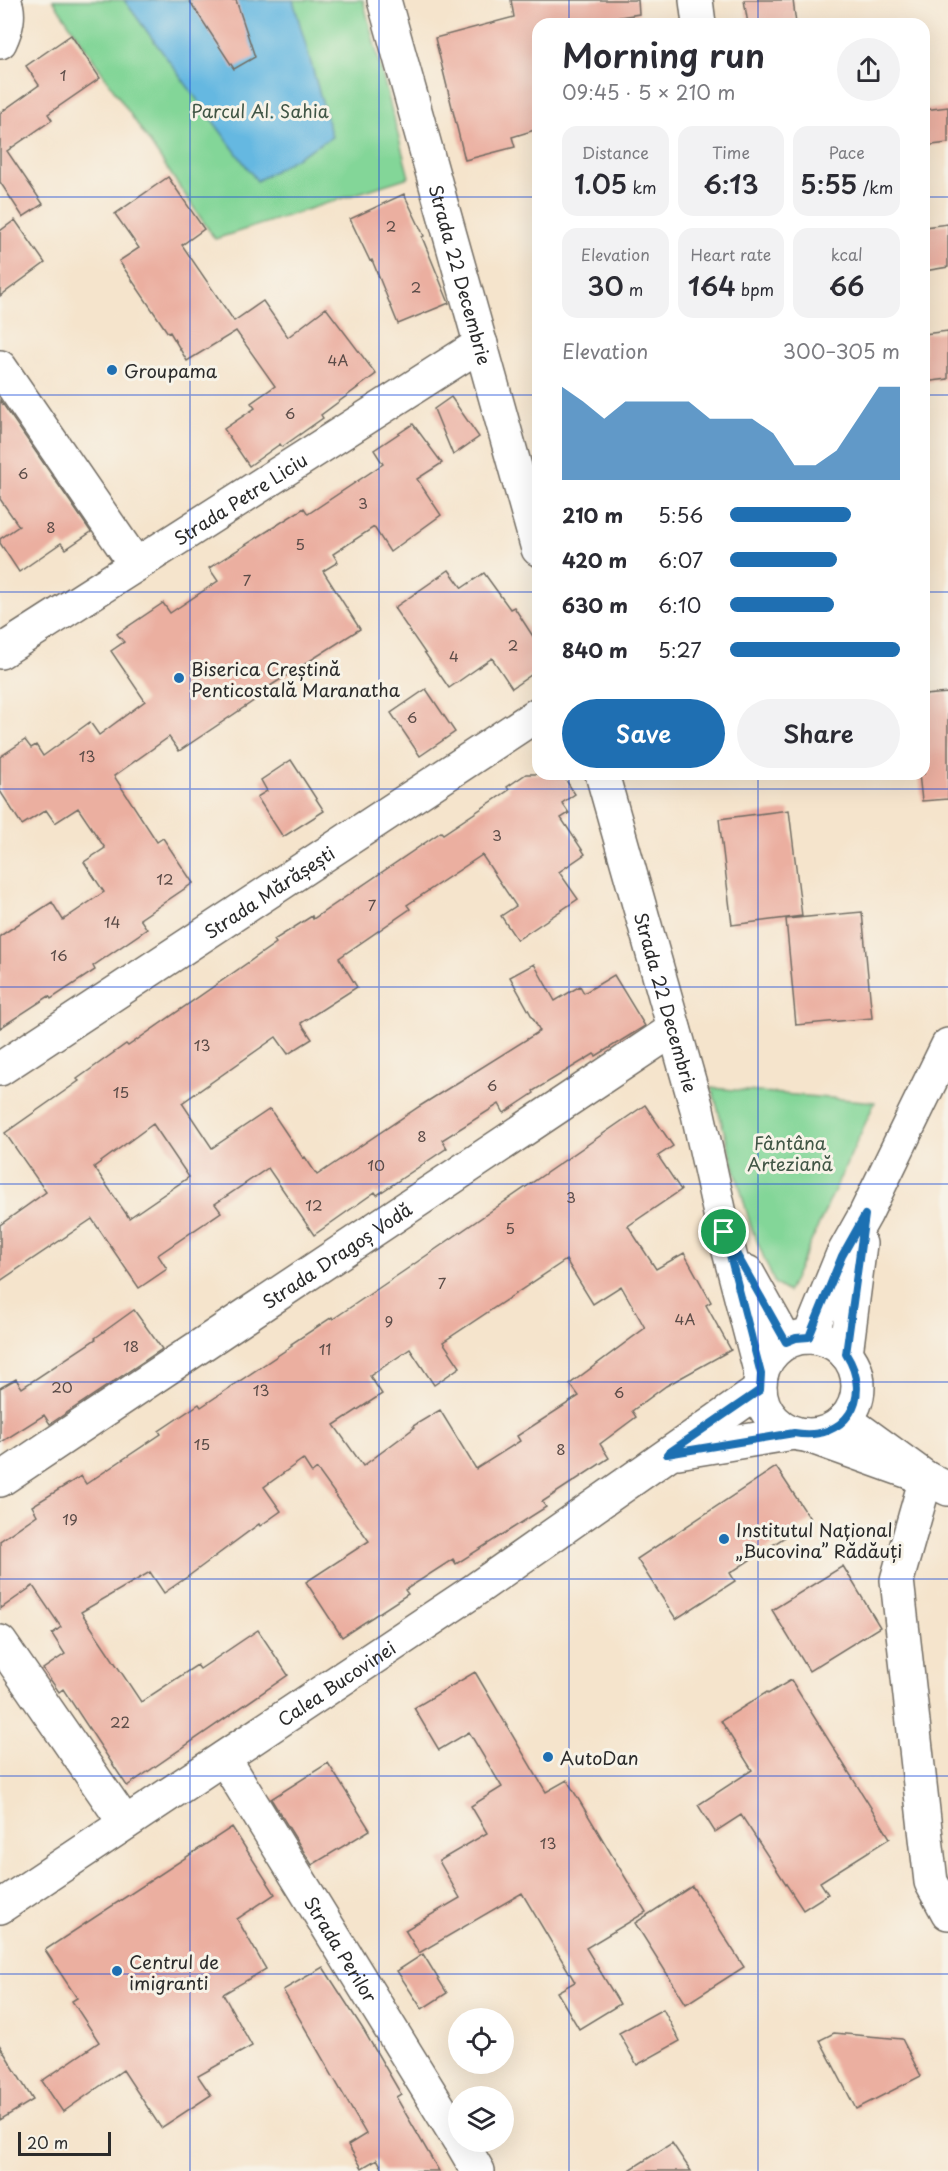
<!DOCTYPE html>
<html lang="en">
<head>
<meta charset="utf-8">
<style>
	:root { --surface:#fff; --page:#f2f2f3; --text:#2b2b33; --muted:#7c7c81; --accent:#1f6fb2 }
	body { margin:0; font-family:"Playpen Sans",sans-serif; background:var(--page); color:var(--text); height:100vh; display:flex; flex-direction:column; font-size:22px; white-space:nowrap }
	* { box-sizing:border-box; margin:0 }
	p { font-size:20px; color:var(--muted) }
	.icon { flex:none; width:33px; height:33px; fill:none; stroke:currentColor; stroke-width:2; stroke-linecap:round; stroke-linejoin:round }
	.map { position:relative; flex:1; overflow:hidden }
	.drawer { position:absolute; left:532px; top:18px; width:398px; height:762px; display:flex; flex-direction:column; background:var(--surface); border-radius:18px; box-shadow:0 6px 24px #0002 }
	.drawer>* { flex:none }
	.tools { position:absolute; left:448px; top:2008px; display:grid; gap:12px }
	.tools a { display:grid; place-items:center; width:66px; height:66px; border-radius:50%; background:var(--surface); box-shadow:0 6px 24px #0002; font-size:30px }
	.scale { position:absolute; left:18px; bottom:15px; width:93px; box-sizing:border-box; padding-left:6px; border:3px solid #2b2b2b; border-top:0; font-size:16px; line-height:21px; white-space:nowrap; color:#2b2b2b; -webkit-text-stroke:4px #f7f3e8; paint-order:stroke }
	.pin { position:absolute; display:grid; place-items:center; width:51px; height:51px; color:#fff; margin:-26px; border:3px solid #fff; border-radius:50%; box-shadow:0 2px 6px #0007 }
	.round { display:grid; place-items:center; flex:none; width:63px; height:63px; border-radius:32px; background:var(--page) }
	.headline { display:flex; align-items:center; justify-content:space-between; height:102px; padding:0 30px }
	h1 { font-size:33px; font-weight:600; line-height:45px }
	.stats { display:grid; grid-template-columns:repeat(3,1fr); gap:9px; height:102px; padding:6px 30px }
	.stats div { display:grid; align-content:center; border-radius:15px; background:var(--page); text-align:center }
	.stats b { font-size:26px; font-weight:600 }
	.stats small { font-size:16px; font-weight:400 }
	.stats p { font-size:16px }
	.chart { height:168px; padding:12px 30px }
	.chart p { display:flex; justify-content:space-between }
	.chart svg { width:100%; height:108px; margin-top:6px; fill:var(--accent); opacity:.7 }
	.primary-button { display:flex; gap:12px; margin-top:auto; padding:12px 30px }
	.primary-button a { flex:1; height:69px; border-radius:36px; background:var(--accent); color:#fff; font-size:24px; font-weight:600; line-height:69px; text-align:center }
	.primary-button a+a { background:var(--page); color:var(--text) }
	ul { padding:0 30px; list-style:none; font-size:20px }
	li { display:grid; grid-template-columns:96px 72px 1fr; align-items:center; height:45px }
	li i { height:15px; border-radius:8px; background:var(--accent) }
	.map>svg:first-child { display:block }
	.green { fill:#83d698; stroke:#578062; stroke-width:1.5 }
	.water { fill:#65b8e1; stroke:#487286; stroke-width:1.5 }
	.building { fill:#ebafa0; fill-rule:evenodd }
	.lines { fill:none; stroke-linecap:round; stroke-linejoin:round }
	.minor-casing { stroke:#726c63; stroke-width:36 }
	.major-casing { stroke:#726c63; stroke-width:36 }
	.minor { stroke:#fff; stroke-width:33 }
	.major { stroke:#fff; stroke-width:33 }
	.route-casing { stroke:#fff; stroke-width:12 }
	.route { stroke:#1f6fb2; stroke-width:8 }
	.grid { fill:none; stroke:#1d4ed8; stroke-width:1.5; stroke-opacity:0.55 }
	.poi-dot { fill:#1f6fb2; stroke:#f7f3e8; stroke-width:2 }
	.labels { text-anchor:middle; dominant-baseline:central; stroke-width:6; stroke-linejoin:round; paint-order:stroke }
	.number-label { font-size:15px; fill:#5b4c48 }
	.park-label { font-size:18px; fill:#415646; stroke:#f7f3e8 }
	.street-label { font-size:18px; fill:#2b2b2b; stroke:#f7f3e8 }
	.poi-label { font-size:18px; fill:#2b2b2b; stroke:#f7f3e8; text-anchor:start }
</style>
</head>
<body>
<div class="map">
<svg width="948" height="2171" viewBox="0 0 948 2171">
	<rect width="100%" height="100%" fill="#f7f3e8"/>
	<filter id="ink" filterUnits="userSpaceOnUse"><feTurbulence type="fractalNoise" baseFrequency=".0167" numOctaves="2"/><feDisplacementMap in="SourceGraphic" scale="12" xChannelSelector="R" yChannelSelector="G"/><feConvolveMatrix kernelMatrix="1 2 1 2 8 2 1 2 1" color-interpolation-filters="sRGB"/></filter>
	<filter id="wash" filterUnits="userSpaceOnUse"><feTurbulence type="fractalNoise" baseFrequency=".008" numOctaves="4" result="noise"/><feDisplacementMap in="SourceGraphic" scale="24" xChannelSelector="R" yChannelSelector="G"/><feGaussianBlur stdDeviation="1.35" result="paint"/><feColorMatrix in="noise" values="0 0 0 0 0 0 0 0 0 0 0 0 0 0 0 0 0 1.4 0 .05"/><feComposite in="paint" operator="in"/></filter>
	<g filter="url(#wash)">
		<rect width="100%" height="100%" fill="#f5e4cc"/>
		<!-- green -->
		<path class="green" d="M53,0H363L409,177L215,239Z
			M712,1088L875,1102L788,1292L775,1284L751,1227Z"/>
		<!-- water -->
		<path class="water" d="M124,0H293L332,137L257,181Z"/>
		<g id="blocks">
			<!-- building -->
			<path class="building" d="M189,0H236L255,57L234,69Z
				M511,0H638L639,14L576,24H538V129L512,137L515,147L465,160L435,38L514,17Z
				M744,0H793L796,24H748Z
				M71,35L100,78L48,114L52,120L7,151L43,204L23,217L0,182V113L39,85L26,66Z
				M948,107V143L924,146V110Z
				M168,177L204,229L182,245L234,321L263,301L288,337L326,308L376,374L321,415L323,418L282,447L280,444L249,466L224,429L255,408L251,403L275,386L236,331L187,361L170,332L168,333L119,261L139,248L115,214Z
				M404,194L424,236L422,237L449,303L398,324L372,260L370,261L350,219Z
				M15,220L45,263L0,296V231Z
				M948,224V267L924,271V227Z
				M948,331V379L924,382V334Z
				M451,397L479,437L453,455L434,409Z
				M0,400L91,532L66,549L61,543L19,572L0,543V539L19,526L0,499Z
				M413,424L442,463L417,479L441,515L390,552L374,527L333,554L338,562L323,571L360,629L259,693L261,696L179,751L169,737L114,776L157,842L163,838L193,883L140,919L147,929L93,966L95,970L51,999L49,996L0,1028V936L52,902L63,920L104,892L84,862L105,848L78,808L55,823L46,810L22,825L0,791V757L25,740L31,748L36,745L43,756L90,722L99,735L145,701L111,651L124,642L117,634L163,603L170,613L218,581L209,568L304,508L308,514L383,464L374,450Z
				M449,570L462,588L484,573L510,609L514,607L538,644V670L512,688L492,658L449,688L394,608Z
				M426,689L455,732L420,756L391,713Z
				M948,693V799L922,801L919,774H924V695Z
				M291,760L324,811L283,837L257,797L267,791L261,780Z
				M526,774H562L575,794L562,803L569,813L561,818L585,854L559,872L578,899L517,940L501,916L516,906L482,855L407,905L410,909L339,958L357,987L301,1023L312,1039L288,1054L276,1037L182,1103L212,1148L270,1109L303,1158L305,1157L317,1175L420,1106L540,1031L510,977L534,964L555,1001L580,986L584,993L614,975L645,1026L596,1056L594,1054L533,1091L534,1093L504,1113L499,1104L442,1140L447,1148L377,1195L375,1192L314,1235L268,1168L215,1204L221,1212L158,1255L167,1269L139,1288L92,1219L0,1281V1225L46,1192L5,1133L79,1081L77,1079L126,1044L128,1046L276,943L274,940L312,916L313,919L441,832L443,834L509,790L507,787ZM153,1124L189,1177L129,1218L94,1167Z
				M789,810L802,916L732,925L719,819Z
				M862,912L872,1018L796,1025L786,919Z
				M645,1105L673,1146L658,1156L681,1190L628,1226L656,1269L684,1253L711,1302L706,1305L731,1350L666,1386L632,1411L636,1417L600,1444L609,1458L542,1502L546,1507L456,1564L453,1559L405,1590L408,1594L342,1637L306,1582L369,1541L317,1469L312,1473L303,1459L264,1487L281,1511L260,1526L259,1524L190,1575L164,1593L150,1572L81,1612L141,1702L197,1665L200,1669L258,1630L288,1675L127,1786L63,1689L59,1692L43,1669L65,1654L52,1634L61,1627L33,1586L0,1609V1541L37,1515L32,1506L81,1476L86,1484L161,1434L159,1431L199,1404L201,1407L292,1346L291,1344L332,1317L333,1319L404,1271ZM566,1260L593,1304L621,1286L645,1328L570,1384L579,1396L517,1436L520,1441L476,1469L440,1410L413,1426L414,1428L363,1466L334,1425L382,1394L370,1376L410,1349L434,1385L460,1367L443,1342Z
				M134,1310L162,1349L50,1424L44,1415L0,1443V1388L16,1379L22,1388L96,1339L95,1338Z
				M776,1467L811,1520L730,1573L735,1581L676,1619L637,1559Z
				M843,1566L880,1627L809,1671L772,1610Z
				M475,1672L546,1792L567,1780L646,1912L586,1948L620,2004L579,2029L557,1992L575,1982L522,1893L419,1953L405,1930L460,1898L439,1861L487,1833L471,1806L502,1787L469,1732L439,1750L414,1708Z
				M791,1680L890,1838L820,1882L828,1894L803,1910L741,1815L715,1832L698,1805L752,1770L721,1721L767,1692L768,1694Z
				M328,1763L370,1830L312,1865L271,1799Z
				M232,1827L275,1894L237,1919L266,1969L223,1994L252,2046L198,2076L211,2095L161,2128L123,2070L63,2112L42,2081L99,2042L72,2001L77,1998L45,1950Z
				M692,1886L744,1967L686,2004L635,1923Z
				M423,1954L447,1993L422,2009L397,1971Z
				M323,1967L363,2029L401,2094L396,2097L439,2171H384L377,2159L362,2168L348,2145L366,2134L283,1990Z
				M663,2009L680,2041L637,2065L619,2033Z
				M834,2033L902,2039L921,2076L856,2109L820,2040Z
				M0,2046L33,2100L0,2120Z
				M672,2143L691,2171H628Z"/>
		</g>
	</g>
	<g filter="url(#ink)">
		<use href="#blocks" fill-opacity="0" stroke="#726c63" stroke-width="1.5"/>
		<g class="lines">
			<defs>
				<g id="minor">
					<path id="s1" d="M384,0L538,549"/>
					<path d="M696,0L699,24"/>
					<path d="M0,42C6,29 11,14 4,0"/>
					<path d="M0,367L136,565"/>
					<path id="s2" d="M0,652L481,344"/>
					<path id="s3" d="M602,774L697,1109L724,1232L761,1374"/>
					<path id="s4" d="M0,1069L538,714"/>
					<path d="M747,1272L786,1342"/>
					<path d="M845,1419L926,1478L948,1489"/>
					<path d="M806,1435L926,1478"/>
					<path d="M926,1478L897,1580L931,1882L948,1913"/>
					<path id="s5" d="M0,1480L674,1029"/>
					<path d="M0,1642L125,1823"/>
					<path id="s6" d="M224,1758L459,2140"/>
					<path d="M461,2142L478,2171"/>
				</g>
				<g id="major">
					<path d="M809,1337L842,1256L865,1215L948,1045"/>
					<circle cx="809" cy="1386" r="49"/>
					<path d="M846,1354L860,1244"/>
					<path d="M678,1452L794,1433"/>
					<path id="s7" d="M0,1907L469,1594L760,1390"/>
				</g>
			</defs>
			<!-- minor casing -->
			<use href="#minor" class="minor-casing"/>
			<!-- major casing -->
			<use href="#major" class="major-casing"/>
			<!-- minor -->
			<use href="#minor" class="minor"/>
			<!-- major -->
			<use href="#major" class="major"/>
		</g>
	</g>
	<g class="lines" filter="url(#ink)">
		<defs>
			<path id="route" d="M865,1215L846,1354C874,1398 845,1442 794,1433L667,1454L760,1390L761,1374L724,1232L786,1342L796,1338L809,1337L842,1256Z"/>
		</defs>
		<!-- route casing -->
		<use href="#route" class="route-casing"/>
		<!-- route -->
		<use href="#route" class="route"/>
	</g>
	<!-- grid -->
	<path class="grid" d="M190,0V2171M379,0V2171M569,0V24M758,0V24M0,197H538M924,197H948M0,395H538M924,395H948M0,592H538M924,592H948M569,774V2171M758,774V2171M0,789H948M0,987H948M0,1184H948M0,1382H948M0,1579H948M0,1776H948M0,1974H948"/>
	<!-- markers -->
	<g class="poi-dot">
		<circle cx="112" cy="370" r="6"/>
		<circle cx="179" cy="678" r="6"/>
		<circle cx="724" cy="1539" r="6"/>
		<circle cx="548" cy="1757" r="6"/>
		<circle cx="117" cy="1971" r="6"/>
	</g>
	<g class="labels">
		<!-- number labels -->
		<g class="number-label">
			<text x="63" y="74">1</text>
			<text x="391" y="225">2</text>
			<text x="416" y="286">2</text>
			<text x="338" y="359">4A</text>
			<text x="290" y="412">6</text>
			<text x="23" y="472">6</text>
			<text x="363" y="502">3</text>
			<text x="51" y="526">8</text>
			<text x="300" y="543">5</text>
			<text x="247" y="579">7</text>
			<text x="513" y="644">2</text>
			<text x="454" y="655">4</text>
			<text x="412" y="716">6</text>
			<text x="87" y="755">13</text>
			<text x="497" y="834">3</text>
			<text x="165" y="878">12</text>
			<text x="372" y="904">7</text>
			<text x="112" y="921">14</text>
			<text x="59" y="954">16</text>
			<text x="202" y="1044">13</text>
			<text x="492" y="1084">6</text>
			<text x="121" y="1091">15</text>
			<text x="422" y="1135">8</text>
			<text x="376" y="1164">10</text>
			<text x="571" y="1196">3</text>
			<text x="314" y="1204">12</text>
			<text x="510" y="1227">5</text>
			<text x="442" y="1282">7</text>
			<text x="685" y="1318">4A</text>
			<text x="389" y="1320">9</text>
			<text x="131" y="1345">18</text>
			<text x="325" y="1348">11</text>
			<text x="62" y="1386">20</text>
			<text x="261" y="1389">13</text>
			<text x="619" y="1391">6</text>
			<text x="202" y="1443">15</text>
			<text x="561" y="1448">8</text>
			<text x="70" y="1518">19</text>
			<text x="120" y="1721">22</text>
			<text x="548" y="1842">13</text>
		</g>
		<!-- park labels -->
		<g class="park-label">
			<text x="260" y="110">Parcul Al. Sahia</text>
			<text x="790" y="1142">Fântâna<tspan x="790" dy="21">Arteziană</tspan></text>
		</g>
		<!-- street labels -->
		<g class="street-label">
			<text stroke="none"><textPath href="#s1" startOffset="285">Strada 22 Decembrie</textPath></text>
			<text stroke="none"><textPath href="#s2" startOffset="285">Strada Petre Liciu</textPath></text>
			<text stroke="none"><textPath href="#s4" startOffset="322">Strada Mărășești</textPath></text>
			<text stroke="none"><textPath href="#s3" startOffset="237">Strada 22 Decembrie</textPath></text>
			<text stroke="none"><textPath href="#s5" startOffset="405">Strada Dragoș Vodă</textPath></text>
			<text stroke="none"><textPath href="#s7" startOffset="404">Calea Bucovinei</textPath></text>
			<text stroke="none"><textPath href="#s6" startOffset="224">Strada Perilor</textPath></text>
		</g>
		<!-- poi labels -->
		<g class="poi-label">
			<text x="124" y="370">Groupama</text>
			<text x="191" y="668">Biserica Creștină<tspan x="191" dy="21">Penticostală Maranatha</tspan></text>
			<text x="736" y="1529">Institutul Național<tspan x="736" dy="21">„Bucovina” Rădăuți</tspan></text>
			<text x="560" y="1757">AutoDan</text>
			<text x="129" y="1961">Centrul de<tspan x="129" dy="21">imigranti</tspan></text>
		</g>
	</g>
</svg>
<div class="tools">
<a><svg class="icon" aria-label="locate" viewBox="0 0 24 24"><circle cx="12" cy="12" r="6"/><path d="M12 2v4M12 18v4M2 12h4M18 12h4"/></svg></a>
<a><svg class="icon" aria-label="layers" viewBox="0 0 24 24"><path d="M12 4l9 5-9 5-9-5zM3 14l9 5 9-5"/></svg></a>
</div>
<div class="scale">20 m</div>
<div class="pin" style="left:724px;top:1232px;background:#1e9e55"><svg class="icon" aria-label="arrive" viewBox="0 0 24 24"><path d="M6 21V4h12l-3 4 3 4H6"/></svg></div>
<section class="drawer">
<div class="headline"><div><h1>Morning run</h1><p>09:45 · 5 × 210 m</p></div><a class="round"><svg class="icon" aria-label="share" viewBox="0 0 24 24"><path d="M12 15V3M7 8l5-5 5 5M5 13v7h14v-7"/></svg></a></div>
<div class="stats">
<div><p>Distance</p><b>1.05<small> km</small></b></div>
<div><p>Time</p><b>6:13</b></div>
<div><p>Pace</p><b>5:55<small> /km</small></b></div>
</div>
<div class="stats">
<div><p>Elevation</p><b>30<small> m</small></b></div>
<div><p>Heart rate</p><b>164<small> bpm</small></b></div>
<div><p>kcal</p><b>66</b></div>
</div>
<div class="chart"><p><span>Elevation</span>300–305 m</p>
<svg viewBox="0 0 160 44" preserveAspectRatio="none"><path d="M0 44V6L10 12L20 19L30 12L40 12L50 12L60 12L70 19L80 19L90 19L100 25L110 38L120 38L130 32L140 19L150 6L160 6V44z"/></svg>
</div>
<ul>
<li><b>210 m</b>5:56<i style="width:71%"></i></li>
<li><b>420 m</b>6:07<i style="width:63%"></i></li>
<li><b>630 m</b>6:10<i style="width:61%"></i></li>
<li><b>840 m</b>5:27<i style="width:100%"></i></li>
</ul>
<div class="primary-button"><a>Save</a><a>Share</a></div>
</section>
</div>
</body>
</html>
